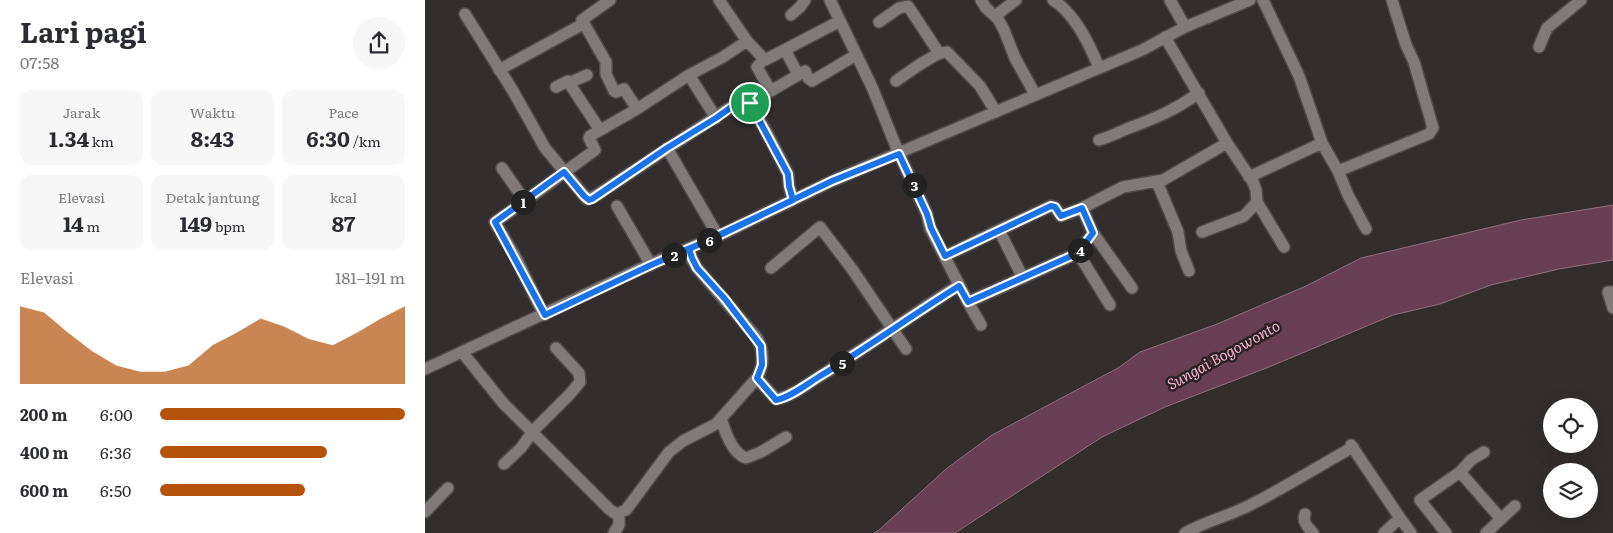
<!DOCTYPE html>
<html lang="id">
<head>
<meta charset="utf-8">
<style>
	:root { --surface:#fff; --page:#f7f7f7; --text:#2b2b33; --muted:#7c7c81; --accent:#b45309 }
	body { margin:0; font-family:Literata,serif; background:var(--page); color:var(--text); height:100vh; display:flex; flex-direction:column; font-size:19px; white-space:nowrap }
	* { box-sizing:border-box; margin:0 }
	p { font-size:16px; color:var(--muted) }
	.icon { flex:none; width:28px; height:28px; fill:none; stroke:currentColor; stroke-width:2; stroke-linecap:round; stroke-linejoin:round }
	.map { position:relative; flex:1; overflow:hidden }
	.side { display:flex; flex-direction:column; background:var(--surface); width:425px }
	.side>* { flex:none }
	.tools { position:absolute; left:1118px; top:398px; display:grid; gap:10px }
	.tools a { display:grid; place-items:center; width:55px; height:55px; border-radius:50%; background:var(--surface); box-shadow:0 5px 20px #0002; font-size:25px }
	.pin { position:absolute; display:grid; place-items:center; width:42px; height:42px; color:#fff; margin:-21px; border:2px solid #fff; border-radius:50%; box-shadow:0 1px 5px #0007 }
	.km { position:absolute; width:25px; height:25px; margin:-12px; border-radius:50%; background:#222; color:#fff; font-size:14px; line-height:25px; text-align:center }
	.round { display:grid; place-items:center; flex:none; width:52px; height:52px; border-radius:26px; background:var(--page) }
	.overview { display:flex; align-items:center; justify-content:space-between; height:85px; padding:0 20px }
	h1 { font-size:28px; font-weight:700; line-height:38px }
	.figures { display:grid; grid-template-columns:repeat(3,1fr); gap:8px; height:85px; padding:5px 20px }
	.figures div { display:grid; align-content:center; border-radius:12px; background:var(--page); text-align:center }
	.figures b { font-size:21px; font-weight:700 }
	.figures small { font-size:14px; font-weight:400 }
	.figures p { font-size:14px }
	.chart { height:140px; padding:10px 20px }
	.chart p { display:flex; justify-content:space-between }
	.chart svg { width:100%; height:90px; margin-top:5px; fill:var(--accent); opacity:.7 }
	ul { padding:0 20px; list-style:none; font-size:16px }
	li { display:grid; grid-template-columns:80px 60px 1fr; align-items:center; height:38px }
	li i { height:12px; border-radius:6px; background:var(--accent) }
	main { display:flex; flex:1; min-height:0 }
	.map>svg:first-child { display:block }
	.water { fill:#694053; stroke:#8d6f7c }
	.lines { fill:none; stroke-linecap:round; stroke-linejoin:round }
	.minor-casing { stroke:#4e4a49; stroke-width:14 }
	.minor { stroke:#817a79; stroke-width:11 }
	.route-casing { stroke:#fff; stroke-width:10 }
	.route { stroke:#1a73e8; stroke-width:6 }
	.labels { text-anchor:middle; dominant-baseline:central; stroke-width:5; stroke-linejoin:round; paint-order:stroke }
	.water-label { font-size:15px; font-style:italic; fill:#f7aecf; stroke:#292423 }
</style>
</head>
<body>
<main>
<section class="side">
<div class="overview"><div><h1>Lari pagi</h1><p>07:58</p></div><a class="round"><svg class="icon" aria-label="share" viewBox="0 0 24 24"><path d="M12 15V3M7 8l5-5 5 5M5 13v7h14v-7"/></svg></a></div>
<div class="figures">
<div><p>Jarak</p><b>1.34<small> km</small></b></div>
<div><p>Waktu</p><b>8:43</b></div>
<div><p>Pace</p><b>6:30<small> /km</small></b></div>
</div>
<div class="figures">
<div><p>Elevasi</p><b>14<small> m</small></b></div>
<div><p>Detak jantung</p><b>149<small> bpm</small></b></div>
<div><p>kcal</p><b>87</b></div>
</div>
<div class="chart"><p><span>Elevasi</span>181–191 m</p>
<svg viewBox="0 0 160 44" preserveAspectRatio="none"><path d="M0 44V6L10 9L20 19L30 28L40 35L50 38L60 38L70 35L80 25L90 19L100 12L110 16L120 22L130 25L140 19L150 12L160 6V44z"/></svg>
</div>
<ul>
<li><b>200 m</b>6:00<i style="width:100%"></i></li>
<li><b>400 m</b>6:36<i style="width:68%"></i></li>
<li><b>600 m</b>6:50<i style="width:59%"></i></li>
</ul>
</section>
<div class="map">
<svg width="1188" height="533" viewBox="0 0 1188 533">
	<rect width="100%" height="100%" fill="#332e2d"/>
	<!-- water -->
	<path class="water" d="M1188,205V260L1134,269L1066,285L1015,304L968,315L844,367L740,407L677,437L530,533H449L454,530L521,469L567,435L693,368L715,352L792,324L881,286L936,258L1096,220Z"/>
	<g class="lines">
		<defs>
			<path id="minor" d="M185,0L157,20L181,62V74L189,91L191,92L199,89L212,109
				M294,0L322,41L340,60L415,21
				M405,0L447,87L474,154L502,214L505,228L543,302L653,253L668,233
				M556,0L561,8L573,19L579,30L590,58L610,94
				M628,0C649,13 665,45 674,68
				M745,0L760,27
				M838,0L874,76L897,143L913,171L923,195L941,229
				M40,14L88,91L120,148L162,199L170,196L321,97L341,131L363,174L364,186L368,200
				M366,15L375,7L380,0
				M570,16L591,0
				M454,22L474,8L483,6L514,53
				M740,37L802,143L828,182L831,190L832,202L819,216L777,232
				M1114,47L1122,28L1156,0
				M360,50L373,74
				M339,59L332,67L345,90
				M74,70L158,24
				M162,75L144,83L175,130
				M264,75L291,118
				M471,81C481,74 512,51 522,52L555,86L571,112
				M131,87L143,81L144,83
				M325,103L380,71L383,78L387,81L431,55
				M674,140C685,137 694,132 704,128C731,118 750,110 774,93
				M242,148L293,236
				M77,168L100,201L70,222L91,258L119,315
				M913,171L1004,134L1008,128L989,62L981,45L967,0
				M824,177L897,143
				M732,182L753,232L756,251L764,271
				M100,201L170,150L164,138L165,136L212,109L264,75L298,57L322,41
				M832,202L859,247
				M192,206L226,265
				M574,230L626,206L630,207L636,216L657,208
				M264,249L267,259L272,268L332,338C339,351 339,365 332,378L351,399C366,397 382,384 395,376C442,347 487,315 534,285
				M653,253L685,305
				M520,256L574,230L598,278
				M346,268L395,227L427,269L481,349
				M707,288L668,233L657,208L698,187L738,180L802,143
				M1188,292H1183L1188,308
				M543,302L556,325
				M37,352L78,403L184,509L191,514L201,510L244,452L258,441L291,424L332,378
				M0,369L228,263L293,236L407,181L717,50L760,27L825,0
				M296,418C300,432 307,453 321,458L336,452L361,437
				M926,445L975,518
				M1059,452L1046,460L1035,472L1076,519L1061,533
				M79,464L96,448L108,431L145,394L155,382L154,373L131,348
				M0,512L23,488
				M880,514C877,522 883,527 888,533
				M1076,519L1090,506
				M189,533L194,525V513
				M760,533C781,521 805,516 827,504C861,487 894,466 928,447
				M959,533L975,518L986,533
				M1021,533L995,500L1035,472"/>
		</defs>
		<!-- minor casing -->
		<use href="#minor" class="minor-casing"/>
		<!-- minor -->
		<use href="#minor" class="minor"/>
	</g>
	<g class="lines">
		<defs>
			<path id="route" d="M325,103L322,98H319L291,118L242,148L167,199L164,200L159,196L139,172L70,222L120,315L226,265L293,236L407,181L474,154L502,214L506,228L520,256L626,206L630,207L636,216L657,208L668,233L653,253L543,302L534,286C487,315 442,348 395,376C382,384 366,397 351,400L332,378L337,365L336,346L300,299L272,268L267,258L264,249L368,200L364,186L363,174L325,103"/>
		</defs>
		<!-- route casing -->
		<use href="#route" class="route-casing"/>
		<!-- route -->
		<use href="#route" class="route"/>
	</g>
	<g class="labels">
		<!-- water labels -->
		<g class="water-label">
			<text transform="translate(798 354) rotate(-29)">Sungai Bogowonto</text>
		</g>
	</g>
</svg>
<div class="tools">
<a><svg class="icon" aria-label="locate" viewBox="0 0 24 24"><circle cx="12" cy="12" r="6"/><path d="M12 2v4M12 18v4M2 12h4M18 12h4"/></svg></a>
<a><svg class="icon" aria-label="layers" viewBox="0 0 24 24"><path d="M12 4l9 5-9 5-9-5zM3 14l9 5 9-5"/></svg></a>
</div>
<div class="pin" style="left:325px;top:103px;background:#1e9e55"><svg class="icon" aria-label="arrive" viewBox="0 0 24 24"><path d="M6 21V4h12l-3 4 3 4H6"/></svg></div>
<b class="km" style="left:98px;top:202px">1</b>
<b class="km" style="left:249px;top:255px">2</b>
<b class="km" style="left:489px;top:185px">3</b>
<b class="km" style="left:655px;top:250px">4</b>
<b class="km" style="left:417px;top:363px">5</b>
<b class="km" style="left:284px;top:240px">6</b>
</div>
</main>
</body>
</html>
